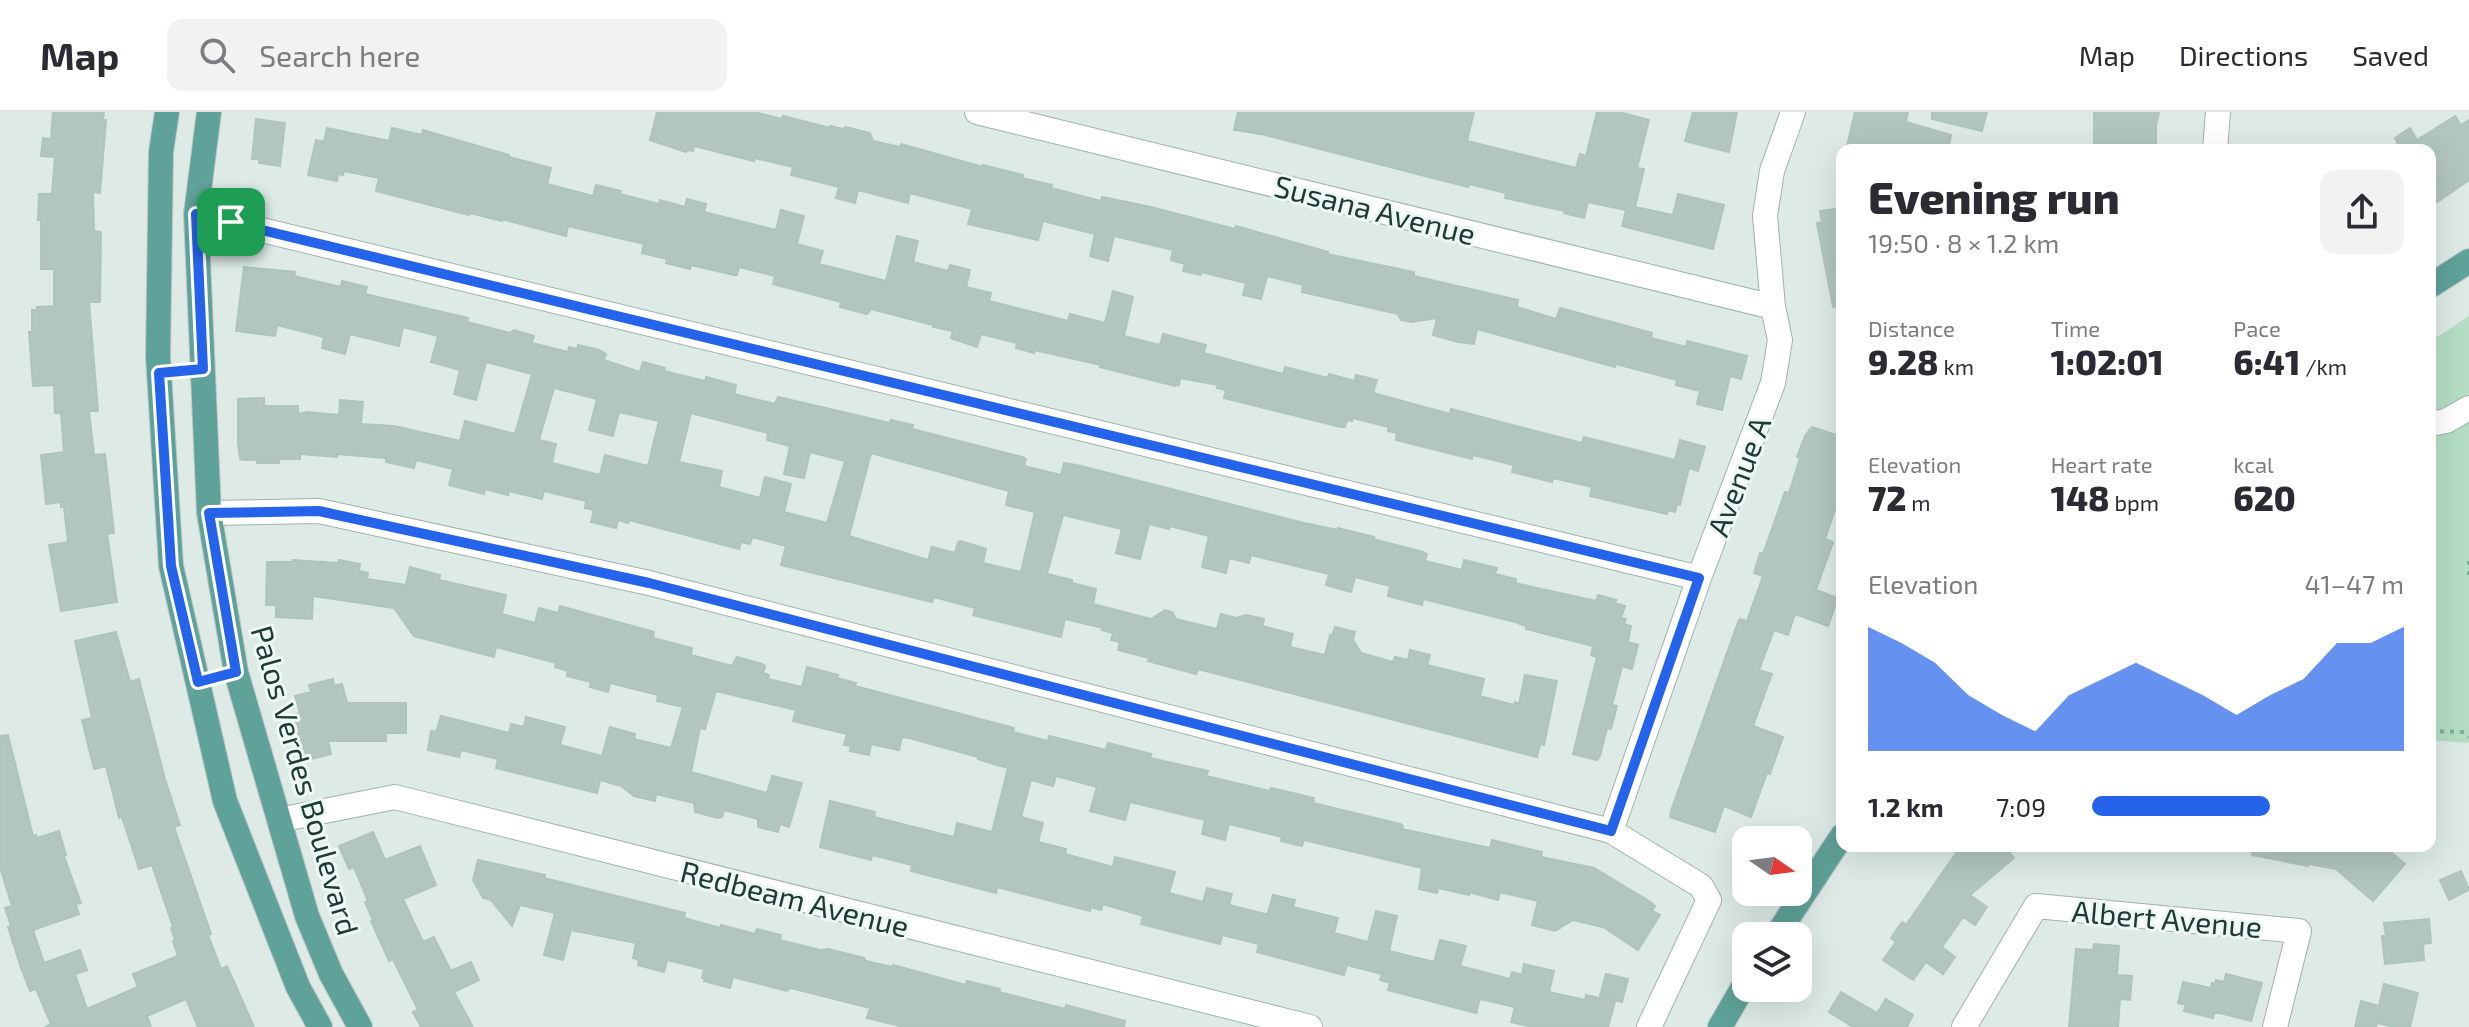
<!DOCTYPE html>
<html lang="en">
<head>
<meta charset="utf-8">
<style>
	:root { --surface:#fff; --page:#f2f2f3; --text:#2b2b33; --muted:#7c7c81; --line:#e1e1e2; --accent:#2563eb }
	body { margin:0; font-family:"Exo 2",sans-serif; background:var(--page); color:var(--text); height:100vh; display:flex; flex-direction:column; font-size:30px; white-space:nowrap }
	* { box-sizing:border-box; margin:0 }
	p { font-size:26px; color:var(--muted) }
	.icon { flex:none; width:44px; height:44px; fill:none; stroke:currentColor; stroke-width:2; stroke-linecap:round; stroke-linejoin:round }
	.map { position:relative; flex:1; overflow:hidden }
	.details { position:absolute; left:1836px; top:32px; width:600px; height:708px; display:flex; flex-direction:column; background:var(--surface); border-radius:16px; box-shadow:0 8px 32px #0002 }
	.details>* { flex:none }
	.needle { width:52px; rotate:104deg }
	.tools { position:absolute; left:1732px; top:714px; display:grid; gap:16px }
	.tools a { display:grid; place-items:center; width:80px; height:80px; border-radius:16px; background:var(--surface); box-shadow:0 8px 32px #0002; font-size:40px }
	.pin { position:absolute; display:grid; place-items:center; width:68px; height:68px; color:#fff; margin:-34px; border-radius:16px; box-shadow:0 4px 12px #0006 }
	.round { display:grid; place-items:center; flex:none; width:84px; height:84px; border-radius:16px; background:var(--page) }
	.head { display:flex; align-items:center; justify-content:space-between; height:136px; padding:0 32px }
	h1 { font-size:44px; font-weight:800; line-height:60px }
	.figures { display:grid; grid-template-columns:repeat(3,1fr); gap:12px; height:136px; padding:8px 32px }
	.figures div { display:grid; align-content:center }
	.figures b { font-size:34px; font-weight:800 }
	.figures small { font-size:22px; font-weight:400 }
	.figures p { font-size:22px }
	.chart { height:224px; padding:16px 32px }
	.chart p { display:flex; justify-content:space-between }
	.chart svg { width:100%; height:144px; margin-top:8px; fill:var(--accent); opacity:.7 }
	ul { padding:0 32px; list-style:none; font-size:26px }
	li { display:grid; grid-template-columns:128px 96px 1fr; align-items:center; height:60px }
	li i { height:20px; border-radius:10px; background:var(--accent) }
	header { display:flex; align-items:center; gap:48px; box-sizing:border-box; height:112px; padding:0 40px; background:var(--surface); border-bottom:2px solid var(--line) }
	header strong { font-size:38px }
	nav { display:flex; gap:44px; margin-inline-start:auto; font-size:28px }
	.search { width:560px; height:72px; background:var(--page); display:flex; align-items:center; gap:20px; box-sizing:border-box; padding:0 28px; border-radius:16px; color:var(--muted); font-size:30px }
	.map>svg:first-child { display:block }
	.green { fill:#b4ddc4 }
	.building { fill:#b2c5bf; stroke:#afc4be; stroke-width:2; fill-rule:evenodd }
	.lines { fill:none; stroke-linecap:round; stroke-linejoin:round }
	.minor-casing { stroke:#a0b2ae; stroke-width:26 }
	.major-casing { stroke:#bcc4c3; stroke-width:26 }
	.path { stroke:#7bafa5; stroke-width:4; stroke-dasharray:4 6; stroke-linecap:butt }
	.minor { stroke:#fff; stroke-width:24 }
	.major { stroke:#5fa299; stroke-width:24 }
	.route-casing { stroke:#fff; stroke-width:16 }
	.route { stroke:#2563eb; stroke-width:10 }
	.labels { text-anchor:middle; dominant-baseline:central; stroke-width:6; stroke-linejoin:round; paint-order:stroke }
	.street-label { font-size:30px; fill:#1e3a36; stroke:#edf7f3 }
</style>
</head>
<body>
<header>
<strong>Map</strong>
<div class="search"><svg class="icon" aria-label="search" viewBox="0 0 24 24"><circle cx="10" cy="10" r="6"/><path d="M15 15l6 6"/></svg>Search here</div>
<nav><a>Map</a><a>Directions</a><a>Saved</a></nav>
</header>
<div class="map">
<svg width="2469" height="915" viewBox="0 0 2469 915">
	<rect width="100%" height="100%" fill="#ddeae6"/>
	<!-- green -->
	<path class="green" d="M2469,204V631L2430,628V230Z"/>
	<!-- building -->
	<path class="building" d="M53,0H104L103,8H106L100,81L93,80L94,119L101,120L100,190H89L98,299H89L94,343L105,342L114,421L107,422L117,490L61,499L49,433L68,430L64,395H61V390L46,392L41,343L64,340L61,301H55L54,273L33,274L29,220H32V198H37V195L54,194V157H41V108H38L39,82H52L55,45L41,44L43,26L51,27Z
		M657,0H754L782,7L783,4L830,16V14L843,17L846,15L870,21L873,29L900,35L901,32L983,55V53L1023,63L1022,66L1052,73L1051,76L1101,89L1102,85L1151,95L1235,117L1236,114L1328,140L1327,142L1414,160V164L1518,188L1517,195L1556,207L1560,196L1652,221L1651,226L1686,235L1687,229L1747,244L1741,267L1730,264L1722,298L1697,292L1700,279L1676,273L1677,268L1616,252L1615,255L1477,217L1474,232L1458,230L1433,223L1437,206L1411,210L1401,208L1398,202L1302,180L1303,173L1267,164L1261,187L1243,183L1246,171L1201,160V163L1183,159L1185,152L1171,148L1173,138L1114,124L1108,149L1090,144L1095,122L1043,109L1038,128L968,112L972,97L910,81L908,91L858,78L855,91L836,86L839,75L791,63L793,55L755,46L754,49L694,34L693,39L688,38L686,40L650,28Z
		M1238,0H1474L1467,29L1576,56L1580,42L1586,44L1597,0H1619L1649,8L1637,56L1644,57L1635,95L1673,103L1678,82L1724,93L1713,137L1622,114L1626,98L1588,90L1584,106L1564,101L1565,99L1505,86L1506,81L1469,72L1468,75L1261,22L1234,18Z
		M1693,0H1737L1729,40L1685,29Z
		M1855,0H1908L1906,10L1951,23L1948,38H1893L1870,32L1869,38H1846Z
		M1932,0H1987L1982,19L1932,7Z
		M2094,0H2159L2156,14V38H2094Z
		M2455,4L2461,13L2469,8V68L2430,95V38H2401L2395,26L2410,16L2417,28Z
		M256,7L285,11L280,54L259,51V47H252Z
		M327,16L389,29L392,16L422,23L423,18L509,43V45L551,56L547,72L593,84L596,73L621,79L620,82L659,92L660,88L685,95L687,87L706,92L704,100L776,118L781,98L804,104L797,132L823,139L819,152L886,169L897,124L918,129L913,150L948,159L950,153L970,158L966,175L991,181L989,189L1068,209L1070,202L1105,211L1113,179L1133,185L1124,224L1160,233L1163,222L1206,233L1204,241L1283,262L1285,255L1328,266L1329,262L1355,269L1356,263L1377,268L1373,281L1450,302L1451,297L1582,331L1584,325L1675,348L1680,328L1705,335L1698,359L1689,356L1680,393L1677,392L1675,400L1668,398L1667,402L1590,384L1592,375L1553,366L1552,370L1512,360L1514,353L1473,343L1472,347L1396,328L1397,321L1388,319L1389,315L1353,306L1352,309L1347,308L1345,315H1341L1224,286L1226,278L1217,276L1218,273L1180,266L1179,273L1175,274L1100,255L1101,253L1034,238V241L1016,236L1017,231L981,222L977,235L951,226L953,219L933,215V213L871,197L867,202L844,196L840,195L841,190L773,172L775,164L739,155L737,163H734L691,153L690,157L666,151L667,147L642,141L644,132L568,114L566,124L502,107V109L470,101L469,103L376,79L379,66L344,59L343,63L338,62L337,69L308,63L316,28L324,30Z
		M1842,96V194L1833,195L1817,111L1822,110L1820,99Z
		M244,155L295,160L294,164L341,175L342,169L367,175L365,182L468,206L467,210L510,221L514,218L534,224L532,231L568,240L569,235L577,237L578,233L599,238L606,242L604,248L640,260L643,250L665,256L664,259L705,269L706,265L736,273L734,282L775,292L778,285L890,311L891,308L913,313L912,317L1022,345L1026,347L1024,354L1061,363L1064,351L1081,354L1304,411L1338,418V416L1374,425L1373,427L1423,440L1427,442L1425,449L1462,458L1464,448L1497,456L1495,462L1516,467L1515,471L1596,489L1598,483L1616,488L1615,491L1625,494L1621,506L1626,507L1624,512L1631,514L1628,530L1638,533L1632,557L1622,554L1612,593L1617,594L1611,617L1607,616L1600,644L1597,648L1573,642L1597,545L1591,543L1593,534L1526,517V514L1515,510L1423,487L1422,493L1388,484L1390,474L1355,465L1351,480L1326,473L1329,462L1251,443L1249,451L1229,446L1226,461L1202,455L1209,424L1170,414L1169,417L1149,412L1140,447L1116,441L1122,417L1063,403L1047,462L1072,468V471L1096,477L1093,492L1151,507L1165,498L1172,500L1176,507L1217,517L1221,502L1236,506L1246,503L1264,507L1262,514L1293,522L1290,535L1325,543L1330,523L1332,524L1335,515L1355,520L1353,528L1361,541L1393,550L1395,545L1408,548L1410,538L1430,543L1427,553L1484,567L1480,584L1514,593L1515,590L1519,592L1525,563L1557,569L1544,633L1540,632L1537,645L1198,557L1196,562L1148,549L1149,546L1118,538L1120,530L1111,528L1113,521L1102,518L1103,516L1065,507L1061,525L973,503L975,496L934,485L932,490L781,453L786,434L752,425L750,432L741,430L739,437L629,408L628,411L618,408L616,416L591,410L594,398L585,396L586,389L544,379L542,387L509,379L508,383L485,377L484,382L449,373L453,357L416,348L414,356L386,350V346L337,342V345L300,342V347H279V351H257V348H243L240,347L238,331V287L264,286V294H298V302L308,300L339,303L340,288L363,290L361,312L394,314L460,329L465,309L515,322L532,262L486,250L476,288L454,282L460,258L431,250L438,224L403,215L399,234L350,222L345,242L322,236L324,225L277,213L275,224L236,219ZM554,276L597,287L589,318L613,324L619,300L659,309L648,354L605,343L600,363L552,351L556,332L539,328ZM691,301L768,321L767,328L790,334L784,362L804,366L810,340L845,349L827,411L784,400L791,372L765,365L760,386L719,375L722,359L679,350ZM871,341L1009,379L1006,393L1035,400L1021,460L983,451L986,437L961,429L958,430L955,441L932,435L928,448L849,424Z
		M1812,315L1842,325V377L1825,427L1833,430L1816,478L1838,486L1828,514L1795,502L1788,523L1774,518L1759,558L1772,562L1753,614L1783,625L1770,662L1767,661L1751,705L1724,694L1715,720L1670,705L1671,699L1738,510L1740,507L1747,509L1763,464L1754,461L1760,441L1763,442L1785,380L1789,381L1800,346L1797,345L1805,324Z
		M293,448L338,451L339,448L360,452L359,459L368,461L367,467L406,473L410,455L440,463L439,468L506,483L502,502L535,511L539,496L558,501L560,494L654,520L653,526L692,536L691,543L732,554L737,545L762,552L765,554L763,561L769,563L768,567L802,575L807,555L838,563L837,566L856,571L855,574L1014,616L1013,620L1048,629L1049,624L1106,638L1108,631L1151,642L1150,646L1208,659L1206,664L1270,679L1271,676L1314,686L1313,691L1400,712L1403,714L1402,717L1490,736L1492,728L1542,740L1541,745L1594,756L1649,789L1655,794L1652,799L1660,803L1638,838L1603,815L1573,808L1555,819L1532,813L1538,789L1500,780L1498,788L1469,780V783L1438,776L1437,781L1419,777L1422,756L1304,728L1302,734L1281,729L1282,725L1229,712L1225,728L1202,722L1205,708L1130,690L1125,708L1090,699L1097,675L1056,664L1053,674L1031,668L1021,705L1043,711L1038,730L1066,737L1065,742L1113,755L1115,745L1175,760L1169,781L1203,790L1207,776L1232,782L1229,793L1265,802L1268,801L1273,783L1295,788L1293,795L1338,806L1334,821L1368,830L1376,799L1397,804L1389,839L1434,850L1440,828L1466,834L1460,854L1510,867L1512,860L1522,863L1524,852L1554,859L1549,880L1585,888L1586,883L1615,890L1608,915H1533L1511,910L1515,895L1480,887L1476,901L1388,878L1390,871L1380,868L1382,862L1347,853L1344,863L1257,840L1259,832L1222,823L1220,832L1141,812L1143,804L1103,792L1101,798L1091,795L1090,799L997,775L996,781L911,759L912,753L872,743L871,748L820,735L830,689L875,700L874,705L954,725L957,711L992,720L1008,656L990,651L978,647V645L909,626L902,625L899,638L871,632L869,643L850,639L851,634L844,633L847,622L793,609L796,598L716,579L705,617L700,616L691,660L767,681L772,664L802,671L789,715L780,712L778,720L758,715V707L724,698L722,705L718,706L695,700L694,691L656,682L655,689L634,684L621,674L600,668L597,681L496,656L498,647L461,638L459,645L428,638L431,619L436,620L441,604L509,621L511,612L524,615L526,605L565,615L560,633L602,644L610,615L635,622L634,627L671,636L683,595L657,589L658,583L610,571L608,580L590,575L591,570L567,564L568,559L555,555L556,551L496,535L494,545L414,524L394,496L313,484L312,507L276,505V493H266L267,450H293Z
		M116,520L130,570L139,567L165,667L180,713L174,715L211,822L208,823L221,857L227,854L254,915H198L186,887L147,904L151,915H45L51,912L36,877L30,879L21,856L8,815L11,814L5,796L12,794L0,755V624L8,623L33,724L36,723L37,726L59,719L66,743L64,744L81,791L76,792L79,802L33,818L44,851L80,838L87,858L75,862L87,897L138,875L133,862L178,844L173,829L175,828L171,816L173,815L152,753L139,757L122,705L119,706L106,654L94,657L82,608L92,606L75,529Z
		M333,567L334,574L342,572L347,591H406V621H386V629H328L331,642L307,648L294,610H296L294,602L300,601L295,584L311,580L309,573Z
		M373,720L385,748L420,734L436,773L403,787L423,830L434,825L451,859L471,850L479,868L454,880L473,915H421L413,900L418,898L393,847L389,849L371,809L373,808L365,790L368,789L354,755L349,757L339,734Z
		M1961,734H2004L2014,746L1970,783L1987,795L1975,813L1963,805L1942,835L1955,845L1943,862L1926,850L1913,868L1883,848L1896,830L1891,826L1902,810L1906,813Z
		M2253,734H2384L2405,752L2373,789L2336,757L2309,752L2308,754L2252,743Z
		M478,748L523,758L545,763L544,766L685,801L684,806L720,816L721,813L755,822L757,817L781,823L780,828L820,838L828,837L864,846L866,849L892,855L893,853L966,873L967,869L1000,877L999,880L1065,897L1066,893L1125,909L1124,915H904L867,906L870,896L791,876L787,879L733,865L730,876L704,869L705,866H702L704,857L667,848L664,860L638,853L639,848L633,846L636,831L571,818L563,848L544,843L555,801L520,793L512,814L491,788L483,786L473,768Z
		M2461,759L2469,778L2449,788L2440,768Z
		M2429,807L2431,831L2423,832L2424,848L2385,852L2382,824H2386L2384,811Z
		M2094,832L2119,834L2117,863L2132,864L2130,888L2120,887L2118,915H2069L2076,837L2093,838Z
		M1606,862L1628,867L1622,890L1600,884Z
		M2226,862L2262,871L2251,909L2220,901H2214L2213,906L2184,899L2186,893L2178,891L2183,870L2211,876L2212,871L2216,872V868L2224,870Z
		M2384,872L2418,881L2410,915H2395L2377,911L2376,915H2355L2361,889L2379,894Z
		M1841,880L1877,901L1886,887L1913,903L1907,915H1853L1829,900Z"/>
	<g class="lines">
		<defs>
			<path id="minor" d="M977,0L1773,195
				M2215,38L2218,0
				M196,102L1699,466
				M2430,312L2446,309L2469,296
				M209,401L319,399L649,471L1611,719L1701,774L1709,788L1649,915
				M279,708L395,685L1310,915
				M1611,719L1699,466L1773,271L1780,228L1773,195L1765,104L1772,59L1793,0
				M1964,915L2036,794L2299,819L2275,915"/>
			<path id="major" d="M167,0L161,40L158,245L171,454L225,689L298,875L320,915
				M209,0L196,102L209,401L236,560L307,804L331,862L360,915
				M2430,174L2469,149
				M1776,824L1842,724
				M1720,915L1746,870"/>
		</defs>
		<!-- minor casing -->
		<use href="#minor" class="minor-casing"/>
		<!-- major casing -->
		<use href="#major" class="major-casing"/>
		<!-- path -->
		<path class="path" d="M2469,449V468
			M2430,619L2464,620L2469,625"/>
		<!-- minor -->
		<use href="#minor" class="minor"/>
		<!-- major -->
		<use href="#major" class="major"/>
	</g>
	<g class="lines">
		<defs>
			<path id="route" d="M196,102L1699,466L1611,719L649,471L319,399L209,401L236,560L198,570L171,454L159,261L203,257Z"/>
		</defs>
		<!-- route casing -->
		<use href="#route" class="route-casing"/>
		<!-- route -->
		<use href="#route" class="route"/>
	</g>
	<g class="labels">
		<!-- street labels -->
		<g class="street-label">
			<text transform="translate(1375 97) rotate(14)">Susana Avenue</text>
			<text transform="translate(1738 364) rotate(-69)">Avenue A</text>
			<text transform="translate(306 668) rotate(74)">Palos Verdes Boulevard</text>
			<text transform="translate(795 786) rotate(14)">Redbeam Avenue</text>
			<text transform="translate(2167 806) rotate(5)">Albert Avenue</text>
		</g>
	</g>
</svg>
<div class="tools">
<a><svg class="needle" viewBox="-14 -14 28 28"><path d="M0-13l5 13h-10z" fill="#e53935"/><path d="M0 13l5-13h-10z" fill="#7c7c81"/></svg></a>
<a><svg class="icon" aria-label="layers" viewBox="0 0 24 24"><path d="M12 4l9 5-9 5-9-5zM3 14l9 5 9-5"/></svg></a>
</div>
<div class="pin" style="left:231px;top:110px;background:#1e9e55"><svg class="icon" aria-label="arrive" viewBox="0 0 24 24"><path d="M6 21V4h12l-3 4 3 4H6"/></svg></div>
<section class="details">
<div class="head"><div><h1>Evening run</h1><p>19:50 · 8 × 1.2 km</p></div><a class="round"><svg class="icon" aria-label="share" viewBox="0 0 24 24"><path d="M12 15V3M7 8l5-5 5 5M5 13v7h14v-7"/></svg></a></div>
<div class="figures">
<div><p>Distance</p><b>9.28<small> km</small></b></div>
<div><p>Time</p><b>1:02:01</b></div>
<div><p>Pace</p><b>6:41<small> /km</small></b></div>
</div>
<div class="figures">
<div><p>Elevation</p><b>72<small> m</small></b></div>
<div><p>Heart rate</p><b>148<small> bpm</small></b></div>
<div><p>kcal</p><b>620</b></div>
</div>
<div class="chart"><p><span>Elevation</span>41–47 m</p>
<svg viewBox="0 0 160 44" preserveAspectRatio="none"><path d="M0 44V6L10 11L20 17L30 27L40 33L50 38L60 27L70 22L80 17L90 22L100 27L110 33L120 27L130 22L140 11L150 11L160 6V44z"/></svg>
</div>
<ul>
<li><b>1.2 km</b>7:09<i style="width:57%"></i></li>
</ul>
</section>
</div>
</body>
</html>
